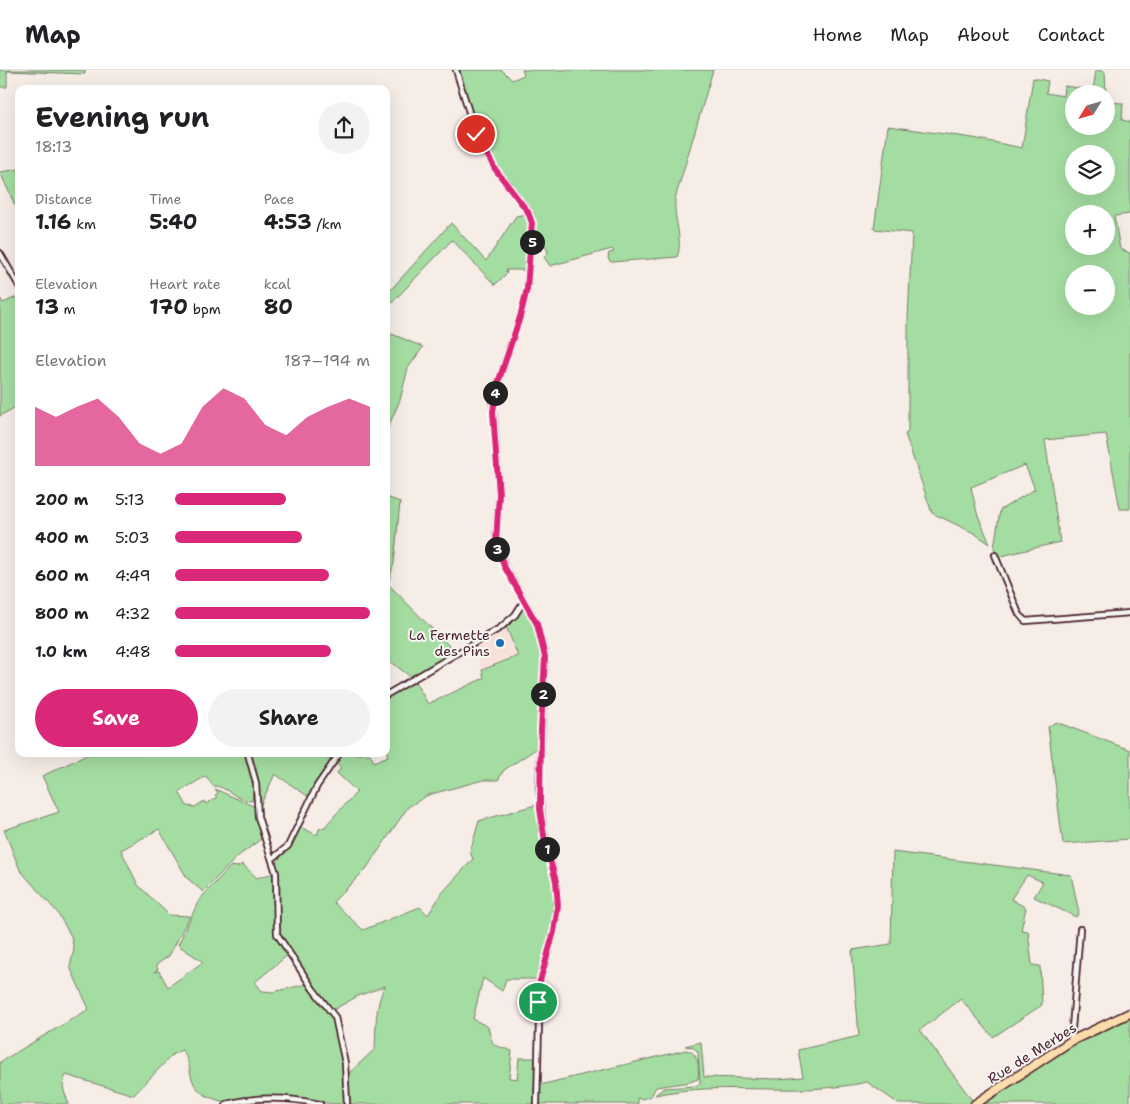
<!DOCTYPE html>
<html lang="en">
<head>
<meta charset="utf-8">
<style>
	:root { --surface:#fff; --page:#f2f2f2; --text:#202124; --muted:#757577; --line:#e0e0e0; --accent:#db2777 }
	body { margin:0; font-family:"Shantell Sans",sans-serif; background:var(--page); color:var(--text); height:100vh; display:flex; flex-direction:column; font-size:19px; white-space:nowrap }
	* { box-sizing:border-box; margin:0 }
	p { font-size:16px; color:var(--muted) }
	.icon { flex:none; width:28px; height:28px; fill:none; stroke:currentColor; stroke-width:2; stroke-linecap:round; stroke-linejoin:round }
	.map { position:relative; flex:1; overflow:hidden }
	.drawer { position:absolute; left:15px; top:15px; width:375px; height:672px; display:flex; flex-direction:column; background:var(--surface); border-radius:10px; box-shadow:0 5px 20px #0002 }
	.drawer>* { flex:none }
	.needle { width:32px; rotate:233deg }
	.tools { position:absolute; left:1065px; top:15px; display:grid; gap:10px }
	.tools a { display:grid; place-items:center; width:50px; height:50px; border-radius:50%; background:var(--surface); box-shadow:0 5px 20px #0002; font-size:25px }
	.pin { position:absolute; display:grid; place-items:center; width:42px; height:42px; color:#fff; margin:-21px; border:2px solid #fff; border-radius:50%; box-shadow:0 1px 5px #0007 }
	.km { position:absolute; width:25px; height:25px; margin:-12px; border-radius:50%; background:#222; color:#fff; font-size:14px; line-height:25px; text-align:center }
	.round { display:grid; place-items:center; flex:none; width:52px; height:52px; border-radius:26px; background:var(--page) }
	.headline { display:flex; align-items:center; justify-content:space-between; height:85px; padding:0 20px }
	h1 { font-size:28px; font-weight:700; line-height:38px }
	.figures { display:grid; grid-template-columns:repeat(3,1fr); gap:8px; height:85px; padding:5px 20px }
	.figures div { display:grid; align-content:center }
	.figures b { font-size:21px; font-weight:700 }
	.figures small { font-size:14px; font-weight:400 }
	.figures p { font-size:14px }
	.chart { height:140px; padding:10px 20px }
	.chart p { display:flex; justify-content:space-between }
	.chart svg { width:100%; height:90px; margin-top:5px; fill:var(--accent); opacity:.7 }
	.cta { display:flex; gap:10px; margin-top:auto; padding:10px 20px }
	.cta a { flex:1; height:58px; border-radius:30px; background:var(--accent); color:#fff; font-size:20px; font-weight:700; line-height:58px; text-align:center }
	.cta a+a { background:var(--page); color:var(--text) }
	ul { padding:0 20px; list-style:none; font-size:16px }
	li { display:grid; grid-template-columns:80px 60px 1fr; align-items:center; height:38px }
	li i { height:12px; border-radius:6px; background:var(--accent) }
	header { display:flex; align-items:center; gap:30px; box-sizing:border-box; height:70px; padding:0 25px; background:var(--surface); border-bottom:1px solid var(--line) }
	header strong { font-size:24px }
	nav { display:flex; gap:28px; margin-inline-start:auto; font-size:18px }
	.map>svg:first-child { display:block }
	.built { fill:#f7e2da }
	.green { fill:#a4dda2; stroke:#777e66; fill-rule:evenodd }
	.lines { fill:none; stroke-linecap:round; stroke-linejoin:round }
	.minor-casing { stroke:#4a1f2b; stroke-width:8 }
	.primary-casing { stroke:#4a1f2b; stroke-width:11 }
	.minor { stroke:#f6f6f2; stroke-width:4.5 }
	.primary { stroke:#fbdcab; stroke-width:8 }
	.route-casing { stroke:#fff; stroke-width:10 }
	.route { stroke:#db2777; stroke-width:6 }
	.poi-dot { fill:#1f6fb2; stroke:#f6f6f2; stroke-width:2 }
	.labels { text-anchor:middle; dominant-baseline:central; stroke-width:4; stroke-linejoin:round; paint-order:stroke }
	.poi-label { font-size:14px; fill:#4a1f2b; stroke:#f6f6f2; text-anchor:end }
	.street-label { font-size:14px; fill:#4a1f2b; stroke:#f6f6f2 }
</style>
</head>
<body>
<header>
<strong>Map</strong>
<nav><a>Home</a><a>Map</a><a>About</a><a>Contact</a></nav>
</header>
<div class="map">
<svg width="1130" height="1034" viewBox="0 0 1130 1034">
	<rect width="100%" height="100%" fill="#f6ede7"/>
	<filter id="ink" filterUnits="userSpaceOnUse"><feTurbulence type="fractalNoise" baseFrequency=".02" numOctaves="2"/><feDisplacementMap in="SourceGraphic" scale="10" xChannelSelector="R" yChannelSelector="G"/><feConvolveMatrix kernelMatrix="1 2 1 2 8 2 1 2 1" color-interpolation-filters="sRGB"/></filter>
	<g filter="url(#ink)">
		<!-- built -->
		<path class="built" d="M506,554L518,586L482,600L475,574Z"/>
		<!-- green -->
		<path class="green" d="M0,0H85V4L7,1V17H0Z
			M457,0H502L512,10L524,5L522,0H713L675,129C673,147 684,172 677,187L611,192L608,189L609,183L614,182L612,179L550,196L544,187L548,183L546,176L533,174L534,144C522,130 507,116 497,100C477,68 468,35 457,0Z
			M1096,0L1105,2L1106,24H1074V56H1106V29L1107,32L1123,33L1122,50L1130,52V144L1114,146L1120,179L1130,183V439H1120L1106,364L1045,370L1060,472L997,487L994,478L1000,440L1035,419L1025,395L971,417L977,443L990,474L974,463L932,443L905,364L908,362V250L912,163L874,159L888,56L973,68L1022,78L1033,8L1048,11L1046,23L1063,26L1064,16L1093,20ZM1074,84H1106V116H1074ZM1074,144H1106V176H1074ZM1074,204H1106V236H1074Z
			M19,99V144L0,102Z
			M527,144L530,154L529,200H506L507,203L495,215L452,170L386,239V225L451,153L486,191L516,146Z
			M19,226V335L0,346V228L3,233Z
			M392,264L423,277L408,298L400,330L386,362V275Z
			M386,427L400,432L394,493L388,514L457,584L412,608L386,588Z
			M525,538C555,566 540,640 539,677L504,700L498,710H483L428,725L408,737L366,799L333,832L363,860L420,837L428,845L442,823L473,789L470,782L479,751L539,734C546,766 556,800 556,833C556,859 545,885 538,909H506L502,921L483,908L473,949L488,957C494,981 492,973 512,981L509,1008L517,1009L519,988H535L536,1034H349L348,1004L375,979C376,958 375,934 385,916L358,926L333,940L314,917L280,865L278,854L279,811L276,793L287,780L300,757L317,765L319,759L325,757C327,753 353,726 357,722L337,703L341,698L335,693L341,684H370L374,692L388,686L386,680V628L414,610L428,634L484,608L482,600L518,586L506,556L521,540Z
			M1056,652L1130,680V769L1063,774L1048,657Z
			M89,684H245L254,713L252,731C236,731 226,715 213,716L206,706L179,722L187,736L195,737L204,731L206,734L217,727L215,725L218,723L215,719L255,737L261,769L237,787L203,822L187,808L159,759L121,780L138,815L169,845L190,846L169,886L156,895L158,899L154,902L159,901L168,917L203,892L178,875L199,830L231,796L238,797L242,794L257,808L274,803C278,838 264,854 289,884L255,912L262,921L273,922L307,914C314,925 324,934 331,945C343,967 344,1005 345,1029L343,1034C314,1034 285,1024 255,1027C246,1027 233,1034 225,1032C216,1030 203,1026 197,1018C187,1006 193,995 182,980L173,984L134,1025L66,1005C60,1016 65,1024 69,1034H0V992L89,939L70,897L74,879L71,866L57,842L20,800L4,760L59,742L42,706Z
			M250,684H315L333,691L309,727L275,704L259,738L258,708Z
			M893,782L1071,805L1079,843L1076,847L1034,827L1043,812L1027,805L1011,829L1026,838L1021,860L1028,861L1032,895L1040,896L1042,935L993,967L961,929L920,960L975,1034H899L867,1012C795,1028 725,1010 655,1025L664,1018L697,1016L700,1013L698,982L693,977L685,976L701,972L704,1007L778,1009L803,1007L798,980L859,966L852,880L891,874Z
			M1130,943V1034H975L1045,987Z
			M686,980C699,982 699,997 698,1009L690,1012L656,1017L651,1026L642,1029L637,1028L638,1034H539L537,1014H544Z"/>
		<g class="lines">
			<defs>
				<path id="minor" d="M456,0L476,65L495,99L528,141L532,153L527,219L520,247L497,316L493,333L499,424L496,466L504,495L537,554L545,587L539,718L543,759L556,811L558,836L554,862L540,911L537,1034
					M0,183L19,216
					M995,485L1019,544L1025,551L1130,543
					M386,625L500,558L515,545L524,531
					M248,684L256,713L258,747L276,803L277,864L313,919L335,947L345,993L347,1034
					M272,789L288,776L317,716L339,684
					M1071,971L1080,859
					M226,1034C257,1026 288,1027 320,1034"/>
				<path id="primary" d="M975,1034L1071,971L1130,943"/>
			</defs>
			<!-- minor casing -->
			<use href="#minor" class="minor-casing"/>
			<!-- primary casing -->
			<use href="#primary" class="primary-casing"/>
			<!-- minor -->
			<use href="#minor" class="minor"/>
			<!-- primary -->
			<use href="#primary" class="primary"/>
		</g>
	</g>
	<g class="lines" filter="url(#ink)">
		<defs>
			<path id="route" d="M476,64L495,99L528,142L532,153L527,219L520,247L497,316L493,342L499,424L496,472L504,496L537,554L545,587L541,660L540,739L545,772L556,811L558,836L554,862L540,911L538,932"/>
		</defs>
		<!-- route casing -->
		<use href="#route" class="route-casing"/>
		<!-- route -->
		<use href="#route" class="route"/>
	</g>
	<!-- markers -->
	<circle class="poi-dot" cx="500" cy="573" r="5"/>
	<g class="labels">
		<!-- poi labels -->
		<g class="poi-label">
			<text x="490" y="565">La Fermette<tspan x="490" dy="16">des Pins</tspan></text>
		</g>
		<!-- street labels -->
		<g class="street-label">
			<text transform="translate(1032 983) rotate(-32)">Rue de Merbes</text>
		</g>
	</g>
</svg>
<div class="tools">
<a><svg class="needle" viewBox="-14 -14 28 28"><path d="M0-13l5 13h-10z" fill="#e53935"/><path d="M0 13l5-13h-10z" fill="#757577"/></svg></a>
<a><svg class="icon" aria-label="layers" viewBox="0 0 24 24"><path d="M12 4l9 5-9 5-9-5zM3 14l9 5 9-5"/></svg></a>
<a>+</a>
<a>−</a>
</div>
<div class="pin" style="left:538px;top:932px;background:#1e9e55"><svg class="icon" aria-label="arrive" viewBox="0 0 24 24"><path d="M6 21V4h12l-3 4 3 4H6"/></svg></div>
<div class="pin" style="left:476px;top:64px;background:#d93025"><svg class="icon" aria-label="check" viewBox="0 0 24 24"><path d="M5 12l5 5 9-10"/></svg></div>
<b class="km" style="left:547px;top:779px">1</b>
<b class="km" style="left:543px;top:624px">2</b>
<b class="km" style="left:497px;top:479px">3</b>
<b class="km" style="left:495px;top:323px">4</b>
<b class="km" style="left:532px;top:172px">5</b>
<section class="drawer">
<div class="headline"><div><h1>Evening run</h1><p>18:13</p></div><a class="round"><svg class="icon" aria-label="share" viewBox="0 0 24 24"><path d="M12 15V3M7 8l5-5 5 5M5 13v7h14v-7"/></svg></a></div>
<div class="figures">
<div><p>Distance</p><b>1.16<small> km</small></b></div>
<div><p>Time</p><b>5:40</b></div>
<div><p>Pace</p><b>4:53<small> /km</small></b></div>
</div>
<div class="figures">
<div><p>Elevation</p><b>13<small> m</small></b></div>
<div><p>Heart rate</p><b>170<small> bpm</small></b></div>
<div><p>kcal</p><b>80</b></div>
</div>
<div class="chart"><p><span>Elevation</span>187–194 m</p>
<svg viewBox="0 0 160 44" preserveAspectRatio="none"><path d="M0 44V15L10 20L20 15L30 11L40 20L50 33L60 38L70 33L80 15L90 6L100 11L110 24L120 29L130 20L140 15L150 11L160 15V44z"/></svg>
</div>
<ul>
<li><b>200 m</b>5:13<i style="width:57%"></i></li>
<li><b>400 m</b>5:03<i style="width:65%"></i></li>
<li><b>600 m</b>4:49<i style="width:79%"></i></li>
<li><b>800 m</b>4:32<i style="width:100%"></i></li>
<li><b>1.0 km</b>4:48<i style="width:80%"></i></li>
</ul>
<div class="cta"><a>Save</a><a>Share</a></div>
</section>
</div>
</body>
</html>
